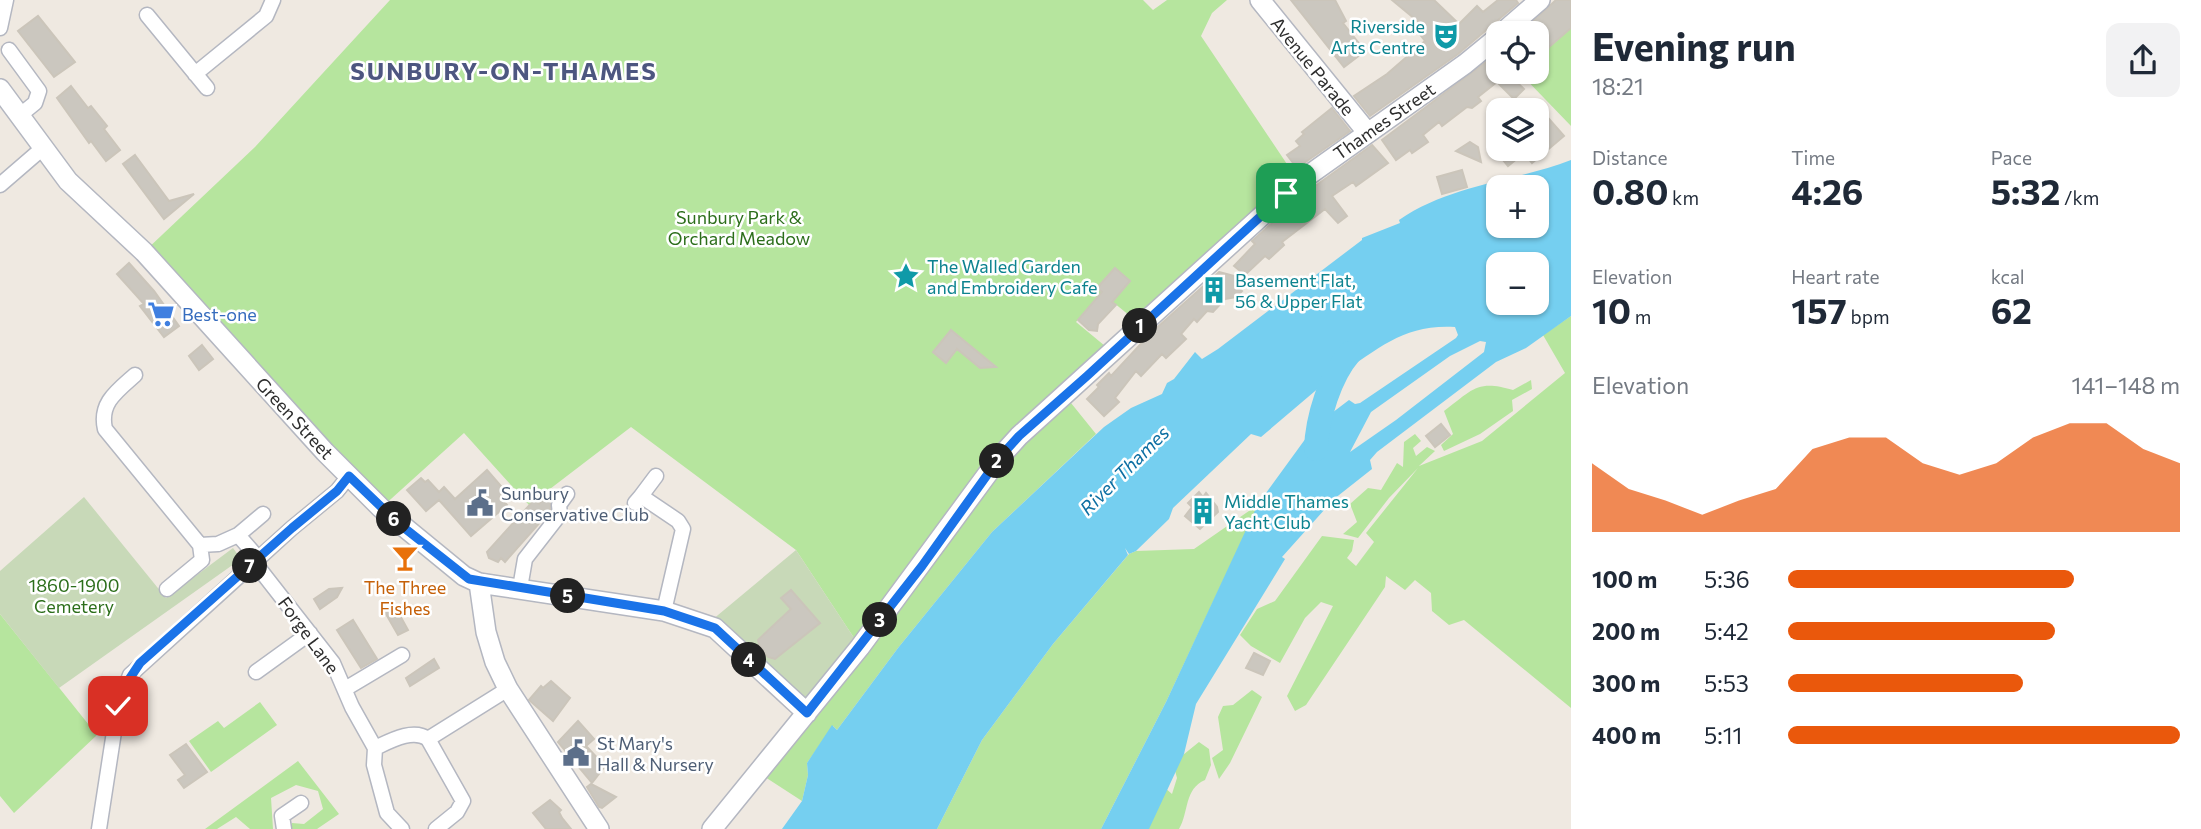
<!DOCTYPE html>
<html lang="en">
<head>
<meta charset="utf-8">
<style>
	:root { --surface:#fff; --page:#f2f2f3; --text:#1f2937; --muted:#747a83; --accent:#ea580c }
	body { margin:0; font-family:Commissioner,sans-serif; background:var(--page); color:var(--text); height:100vh; display:flex; flex-direction:column; font-size:26px; white-space:nowrap }
	* { box-sizing:border-box; margin:0 }
	p { font-size:23px; color:var(--muted) }
	.icon { flex:none; width:38px; height:38px; fill:none; stroke:currentColor; stroke-width:2; stroke-linecap:round; stroke-linejoin:round }
	.map { position:relative; flex:1; overflow:hidden }
	.side { display:flex; flex-direction:column; background:var(--surface); width:630px }
	.side>* { flex:none }
	.fabs { position:absolute; left:1486px; top:21px; display:grid; gap:14px }
	.fabs a { display:grid; place-items:center; width:63px; height:63px; border-radius:14px; background:var(--surface); box-shadow:0 2px 5px #0004; font-size:35px }
	.pin { position:absolute; display:grid; place-items:center; width:60px; height:60px; color:#fff; margin:-30px; border-radius:14px; box-shadow:0 4px 10px #0006 }
	.km { position:absolute; width:35px; height:35px; margin:-18px; border-radius:50%; background:#222; color:#fff; font-size:19px; line-height:35px; text-align:center }
	.round { display:grid; place-items:center; flex:none; width:74px; height:74px; border-radius:14px; background:var(--page) }
	.summary { display:flex; align-items:center; justify-content:space-between; height:119px; padding:0 21px }
	h1 { font-size:38px; font-weight:700; line-height:52px }
	.metrics { display:grid; grid-template-columns:repeat(3,1fr); gap:10px; height:119px; padding:7px 21px }
	.metrics div { display:grid; align-content:center }
	.metrics b { font-size:35px; font-weight:700 }
	.metrics small { font-size:19px; font-weight:400 }
	.metrics p { font-size:19px }
	.chart { height:196px; padding:14px 21px }
	.chart p { display:flex; justify-content:space-between }
	.chart svg { width:100%; height:126px; margin-top:7px; fill:var(--accent); opacity:.7 }
	ul { padding:0 21px; list-style:none; font-size:23px }
	li { display:grid; grid-template-columns:112px 84px 1fr; align-items:center; height:52px }
	li i { height:18px; border-radius:9px; background:var(--accent) }
	main { display:flex; flex:1; min-height:0 }
	.map>svg:first-child { display:block }
	.green { fill:#b6e59e }
	.cemetery { fill:#c8d9b8 }
	.water { fill:#75cff0; fill-rule:evenodd }
	.lines { fill:none; stroke-linecap:round; stroke-linejoin:round }
	.river { stroke:#75cff0; stroke-width:24 }
	.building { fill:#cbc7bf; stroke:#cbc5ba; stroke-width:2 }
	.street-casing { stroke:#b4b7c1; stroke-width:17 }
	.secondary-casing { stroke:#b4b7c1; stroke-width:22 }
	.street { stroke:#fff; stroke-width:14 }
	.secondary { stroke:#fff; stroke-width:19 }
	.route-casing { stroke:#fff; stroke-width:14 }
	.route { stroke:#1a73e8; stroke-width:9 }
	.labels { text-anchor:middle; dominant-baseline:central; stroke-width:5; stroke-linejoin:round; paint-order:stroke }
	.culture-label { font-size:18px; fill:#0d838f; stroke:#fff; text-anchor:start }
	.street-label { font-size:18px; fill:#2e2e2e; stroke:#fff }
	.park-label { font-size:18px; fill:#2c6e1b; stroke:#fff }
	.shop-label { font-size:18px; fill:#366cbe; stroke:#fff; text-anchor:start }
	.service-label { font-size:18px; fill:#4e5e75; stroke:#fff; text-anchor:start }
	.food-label { font-size:18px; fill:#c56008; stroke:#fff }
	.water-label { font-size:19px; font-style:italic; fill:#0d6fa3; stroke:#fff }
	.district-label { font-size:24px; font-weight:bold; letter-spacing:2px; fill:#4d5680; stroke:#fff }
</style>
</head>
<body>
<main>
<div class="map">
<svg width="1571" height="829" viewBox="0 0 1571 829">
	<rect width="100%" height="100%" fill="#efe9e1"/>
	<!-- green -->
	<path class="green" d="M390,0H1143L1153,10L1167,0H1227L1212,13L1201,36L1299,182L1141,325L1108,298L1119,294L1130,282L1115,269L1097,288L1102,292L1076,322L1105,346L1019,436L860,647L796,550L631,427L529,505L464,433L381,508L144,252L255,147Z
		M1571,23V126L1519,72H1536L1537,57L1547,55L1549,47L1559,39L1557,36Z
		M1571,316V708L1464,620L1449,625L1432,611L1431,593L1415,580L1405,590L1386,576L1385,587L1306,705L1295,711L1287,696L1333,606L1321,602L1305,618L1280,663L1251,646L1240,635L1257,609L1275,601L1322,536L1354,540L1352,551L1347,558L1356,566L1374,542L1366,533L1418,468L1389,498L1358,538L1343,534L1357,522L1350,504L1368,488L1381,490L1397,463L1403,467L1404,442L1415,434L1421,441L1413,448L1416,456L1427,447L1435,451L1419,466L1482,441L1565,373L1543,335Z
		M1531,380L1532,389L1512,400L1513,411L1480,434L1444,451L1441,445L1453,434L1444,411C1472,390 1477,379 1513,390Z
		M1071,403L1096,434L992,532L898,648L837,730L833,726L807,763L808,775L802,801L765,777L1019,445Z
		M1259,504L1166,702L1101,829H937L982,740L1053,644L1129,554L1136,551L1194,549Z
		M0,614L97,735L14,813L0,796Z
		M1252,690L1262,697L1230,763L1219,779L1212,758L1223,750L1218,717L1223,706L1233,705Z
		M260,702L277,725L211,772L189,741L218,721L224,728Z
		M1199,742L1209,749L1211,765L1205,780C1184,789 1189,812 1179,829H1147L1164,787L1172,794L1177,778L1173,763Z
		M298,761L339,814L317,829H289L292,823L304,824L323,809L318,791L296,785L271,798L273,829H250L236,817L217,829H205Z"/>
	<!-- cemetery -->
	<path class="cemetery" d="M84,497L166,598L233,548L241,559L59,688L0,614V571Z
		M796,550L860,647L807,713L706,625Z"/>
	<!-- water -->
	<path class="water" d="M1571,160V316L1526,348L1496,362L1377,452L1370,460L1372,469L1334,499L1282,557L1285,559L1196,704L1184,754L1149,829H1101L1166,702L1258,504L1306,438L1314,413L1324,419L1349,400L1355,404L1360,403L1456,338L1458,335L1455,327C1404,324 1380,348 1340,374L1335,382L1324,378L1321,386L1261,437L1251,434L1173,508L1169,519L1136,551L1129,554L1125,548L1128,555L1053,644L982,740L937,829H782L802,801L808,775L807,763L832,725L837,730L898,648L992,532L1104,427L1131,408L1162,394L1167,383L1174,379L1195,352L1202,359L1218,349L1362,240V238L1400,223L1399,220C1451,184 1514,182 1571,160ZM1498,187H1536V226H1498ZM1498,264H1536V303H1498ZM1480,341L1486,342L1484,352L1396,420L1350,452L1371,412L1450,356Z"/>
	<g class="lines">
		<!-- river -->
		<path class="river" d="M1316,449C1317,418 1330,376 1350,353"/>
	</g>
	<!-- building -->
	<path class="building" d="M1291,0H1335L1346,21L1343,23L1365,51L1344,67Z
		M1392,0H1434L1459,24L1477,6L1483,12L1498,0H1516L1518,3L1458,54L1370,116L1354,96L1387,74L1425,41L1415,28L1421,24Z
		M1556,0H1571V28L1549,47L1547,55L1536,59V33H1520Z
		M38,16L75,62L54,77L18,31Z
		M1490,59L1498,67V72H1506L1524,89L1514,99L1497,82L1478,97L1481,101L1472,108L1467,107L1442,126L1439,122L1423,135L1428,142L1412,153L1410,150L1396,160L1382,140Z
		M71,86L88,108L91,106L107,126L104,129L120,150L106,161L91,141L89,143L57,98Z
		M1332,108L1350,131L1297,168L1287,155L1300,146L1296,141L1304,134L1302,132Z
		M1542,111L1564,136L1532,163L1524,153L1508,166L1494,149H1536V116Z
		M1470,142L1478,147L1481,162L1456,151Z
		M1372,145L1388,163L1356,186L1353,182L1332,196L1347,216L1338,223L1325,209L1282,242L1284,245L1269,259L1265,256L1245,275L1234,266L1255,244L1252,241L1307,192Z
		M135,155L169,201L194,194L164,219L123,164Z
		M1462,170L1467,187L1442,194L1437,177Z
		M129,263L154,291L179,326L164,337L140,306L144,304L117,274Z
		M1115,268L1130,281L1112,302L1116,305L1098,324L1097,331L1089,330L1078,320L1102,292L1097,288Z
		M1219,272L1242,278L1235,285L1242,291L1236,297L1225,299L1213,312L1207,311L1197,322L1194,319L1181,334L1186,339L1166,358L1162,354L1141,376L1136,371L1115,398L1119,402L1104,416L1087,399L1099,387L1097,385L1109,373L1111,376L1151,333Z
		M951,330L996,367L980,368L957,349L946,363L933,352Z
		M202,345L213,359L199,370L189,356Z
		M1441,424L1450,435L1435,447L1426,436Z
		M487,470L506,492L500,497L507,505L471,536L439,500L426,511L407,490L421,478L425,482L428,480L439,492L444,487L455,499Z
		M1199,492L1203,497L1206,493L1217,507L1218,512L1200,529L1185,516L1192,507L1188,503Z
		M548,494L552,498L550,511L505,562L501,558L498,562L489,558L487,552L534,500L539,504Z
		M342,588L337,597L320,609L314,599L329,589Z
		M791,590L820,623L775,659L768,657L760,647L758,640L791,609L781,598Z
		M392,601L408,630L398,635L382,607Z
		M353,620L377,659L361,668L337,630Z
		M1254,653L1270,661L1263,675L1246,668Z
		M434,659L439,668L410,686L406,678Z
		M551,681L570,698L553,721L529,700L541,686L543,688Z
		M578,721L594,739L586,746L605,766L592,783L558,742Z
		M186,744L207,772L184,788L178,780L185,775L170,755Z
		M591,784L616,797L602,808L599,807L587,787Z
		M550,800L561,810L559,812L562,818L571,829H546L533,813Z"/>
	<g class="lines">
		<defs>
			<path id="street" d="M147,15L207,88
				M0,28L6,0
				M9,50L39,91L35,103L19,116
				M195,74L266,16L273,0
				M0,185L44,147
				M135,375C117,391 99,403 105,429L200,545L218,544L238,535
				M641,496L656,476
				M635,503L641,496L678,521L683,529L664,611
				M259,559L238,535L263,514
				M254,562L333,663L352,707L375,748L374,765L387,813L402,829
				M520,588L525,559L560,514L559,505L567,494
				M167,589L202,560L200,545
				M256,672L310,633
				M345,689L402,655
				M375,748C390,741 413,728 428,739
				M99,829L118,706L130,675L292,528L337,491L349,476
				M284,829L282,816L301,803
				M436,829L457,812L463,801L428,739L508,689"/>
			<path id="secondary" d="M1260,0L1367,132
				M1502,33L1540,0
				M0,89L68,181L144,252L325,452L381,508L464,576L479,583L664,611L715,628L807,713
				M479,583L486,632L495,662L508,689L599,829
				M712,829L860,647L1000,457L1019,436L1299,182L1465,64L1498,37"/>
		</defs>
		<!-- street casing -->
		<use href="#street" class="street-casing"/>
		<!-- secondary casing -->
		<use href="#secondary" class="secondary-casing"/>
		<!-- street -->
		<use href="#street" class="street"/>
		<!-- secondary -->
		<use href="#secondary" class="secondary"/>
	</g>
	<g class="lines">
		<defs>
			<path id="route" d="M118,706L122,690L140,663L292,528L337,491L349,476L398,523L469,579L664,611L715,628L807,713L922,566L1000,457L1019,436L1087,376L1286,193"/>
		</defs>
		<!-- route casing -->
		<use href="#route" class="route-casing"/>
		<!-- route -->
		<use href="#route" class="route"/>
	</g>
	<!-- icons -->
	<defs>
		<symbol id="theatre-bare" viewBox="-9 -9 18 18"><path d="M-5-5.5Q0-4 5-5.5V0Q5 5 0 6Q-5 5-5 0ZM-3.3-2.5H-1v1.5H-3.3ZM1-2.5H3.3v1.5H1ZM-2.8 1Q0 5.5 2.8 1Z" fill="#0f9aa8" stroke="#fff" stroke-width="2.5" paint-order="stroke"/></symbol>
		<symbol id="sight-bare" viewBox="-9 -9 18 18"><path d="M0-6L1.8-2.2L6-1.7L2.9 1.2L3.7 5.4L0 3.3L-3.7 5.4L-2.9 1.2L-6-1.7L-1.8-2.2Z" fill="#0f9aa8" stroke="#fff" stroke-width="2.5" paint-order="stroke"/></symbol>
		<symbol id="building-bare" viewBox="-9 -9 18 18"><path d="M-4-6H4V6H1V3H-1V6H-4ZM-2.5-4.3h1.7v1.8h-1.7ZM.8-4.3h1.7v1.8H.8ZM-2.5-1h1.7V.8h-1.7ZM.8-1h1.7V.8H.8Z" fill="#0f9aa8" stroke="#fff" stroke-width="2.5" paint-order="stroke"/></symbol>
		<symbol id="supermarket-bare" viewBox="-9 -9 18 18"><path d="M-6-5.5h2.5l.6 2H6L4.5 2H-2.5L-4.4-4H-6ZM-1.5 3.2a1.3 1.3 0 1 0 .1 0ZM3 3.2a1.3 1.3 0 1 0 .1 0Z" fill="#3f7fe0" stroke="#fff" stroke-width="2.5" paint-order="stroke"/></symbol>
		<symbol id="civic-bare" viewBox="-9 -9 18 18"><path d="M-.6-6.5H3V-4.5H.6V-3L4-1V1h2V6H-6V1h2V-1L-.6-3ZM-1.2 2.5V6h2.4V2.5Z" fill="#5c6f8a" stroke="#fff" stroke-width="2.5" paint-order="stroke"/></symbol>
		<symbol id="bar-bare" viewBox="-9 -9 18 18"><path d="M-6-5H6L.8 .8V4.5H3.5V6h-7V4.5H-.8V.8Z" fill="#e8710a" stroke="#fff" stroke-width="2.5" paint-order="stroke"/></symbol>
	</defs>
	<g fill-rule="evenodd">
		<use href="#theatre-bare" x="1427" y="17" width="38" height="38"/>
		<use href="#sight-bare" x="887" y="257" width="38" height="38"/>
		<use href="#building-bare" x="1195" y="271" width="38" height="38"/>
		<use href="#supermarket-bare" x="142" y="295" width="38" height="38"/>
		<use href="#civic-bare" x="461" y="484" width="38" height="38"/>
		<use href="#building-bare" x="1184" y="492" width="38" height="38"/>
		<use href="#bar-bare" x="386" y="539" width="38" height="38"/>
		<use href="#civic-bare" x="557" y="734" width="38" height="38"/>
	</g>
	<g class="labels">
		<!-- culture labels -->
		<g class="culture-label">
			<text x="1425" y="26" text-anchor="end">Riverside<tspan x="1425" dy="21">Arts Centre</tspan></text>
			<text x="927" y="266">The Walled Garden<tspan x="927" dy="21">and Embroidery Cafe</tspan></text>
			<text x="1235" y="280">Basement Flat,<tspan x="1235" dy="21">56 &amp; Upper Flat</tspan></text>
			<text x="1224" y="501">Middle Thames<tspan x="1224" dy="21">Yacht Club</tspan></text>
		</g>
		<!-- street labels -->
		<g class="street-label">
			<text transform="translate(1313 66) rotate(51)">Avenue Parade</text>
			<text transform="translate(1384 121) rotate(-35)">Thames Street</text>
			<text transform="translate(295 418) rotate(47)">Green Street</text>
			<text transform="translate(309 635) rotate(54)">Forge Lane</text>
		</g>
		<!-- park labels -->
		<g class="park-label">
			<text x="739" y="217">Sunbury Park &amp;<tspan x="739" dy="21">Orchard Meadow</tspan></text>
			<text x="74" y="585">1860-1900<tspan x="74" dy="21">Cemetery</tspan></text>
		</g>
		<!-- shop labels -->
		<g class="shop-label">
			<text x="182" y="314">Best-one</text>
		</g>
		<!-- service labels -->
		<g class="service-label">
			<text x="501" y="493">Sunbury<tspan x="501" dy="21">Conservative Club</tspan></text>
			<text x="597" y="743">St Mary's<tspan x="597" dy="21">Hall &amp; Nursery</tspan></text>
		</g>
		<!-- food labels -->
		<g class="food-label">
			<text x="405" y="587">The Three<tspan x="405" dy="21">Fishes</tspan></text>
		</g>
		<!-- water labels -->
		<g class="water-label">
			<text transform="translate(1124 470) rotate(-45)">River Thames</text>
		</g>
		<!-- district labels -->
		<g class="district-label">
			<text x="504" y="70">SUNBURY-ON-THAMES</text>
		</g>
	</g>
</svg>
<div class="fabs">
<a><svg class="icon" aria-label="locate" viewBox="0 0 24 24"><circle cx="12" cy="12" r="6"/><path d="M12 2v4M12 18v4M2 12h4M18 12h4"/></svg></a>
<a><svg class="icon" aria-label="layers" viewBox="0 0 24 24"><path d="M12 4l9 5-9 5-9-5zM3 14l9 5 9-5"/></svg></a>
<a>+</a>
<a>−</a>
</div>
<div class="pin" style="left:1286px;top:193px;background:#1e9e55"><svg class="icon" aria-label="arrive" viewBox="0 0 24 24"><path d="M6 21V4h12l-3 4 3 4H6"/></svg></div>
<div class="pin" style="left:118px;top:706px;background:#d93025"><svg class="icon" aria-label="check" viewBox="0 0 24 24"><path d="M5 12l5 5 9-10"/></svg></div>
<b class="km" style="left:1140px;top:326px">1</b>
<b class="km" style="left:997px;top:461px">2</b>
<b class="km" style="left:880px;top:620px">3</b>
<b class="km" style="left:749px;top:660px">4</b>
<b class="km" style="left:568px;top:596px">5</b>
<b class="km" style="left:394px;top:519px">6</b>
<b class="km" style="left:250px;top:566px">7</b>
</div>
<section class="side">
<div class="summary"><div><h1>Evening run</h1><p>18:21</p></div><a class="round"><svg class="icon" aria-label="share" viewBox="0 0 24 24"><path d="M12 15V3M7 8l5-5 5 5M5 13v7h14v-7"/></svg></a></div>
<div class="metrics">
<div><p>Distance</p><b>0.80<small> km</small></b></div>
<div><p>Time</p><b>4:26</b></div>
<div><p>Pace</p><b>5:32<small> /km</small></b></div>
</div>
<div class="metrics">
<div><p>Elevation</p><b>10<small> m</small></b></div>
<div><p>Heart rate</p><b>157<small> bpm</small></b></div>
<div><p>kcal</p><b>62</b></div>
</div>
<div class="chart"><p><span>Elevation</span>141–148 m</p>
<svg viewBox="0 0 160 44" preserveAspectRatio="none"><path d="M0 44V20L10 29L20 33L30 38L40 33L50 29L60 15L70 11L80 11L90 20L100 24L110 20L120 11L130 6L140 6L150 15L160 20V44z"/></svg>
</div>
<ul>
<li><b>100 m</b>5:36<i style="width:73%"></i></li>
<li><b>200 m</b>5:42<i style="width:68%"></i></li>
<li><b>300 m</b>5:53<i style="width:60%"></i></li>
<li><b>400 m</b>5:11<i style="width:100%"></i></li>
</ul>
</section>
</main>
</body>
</html>
